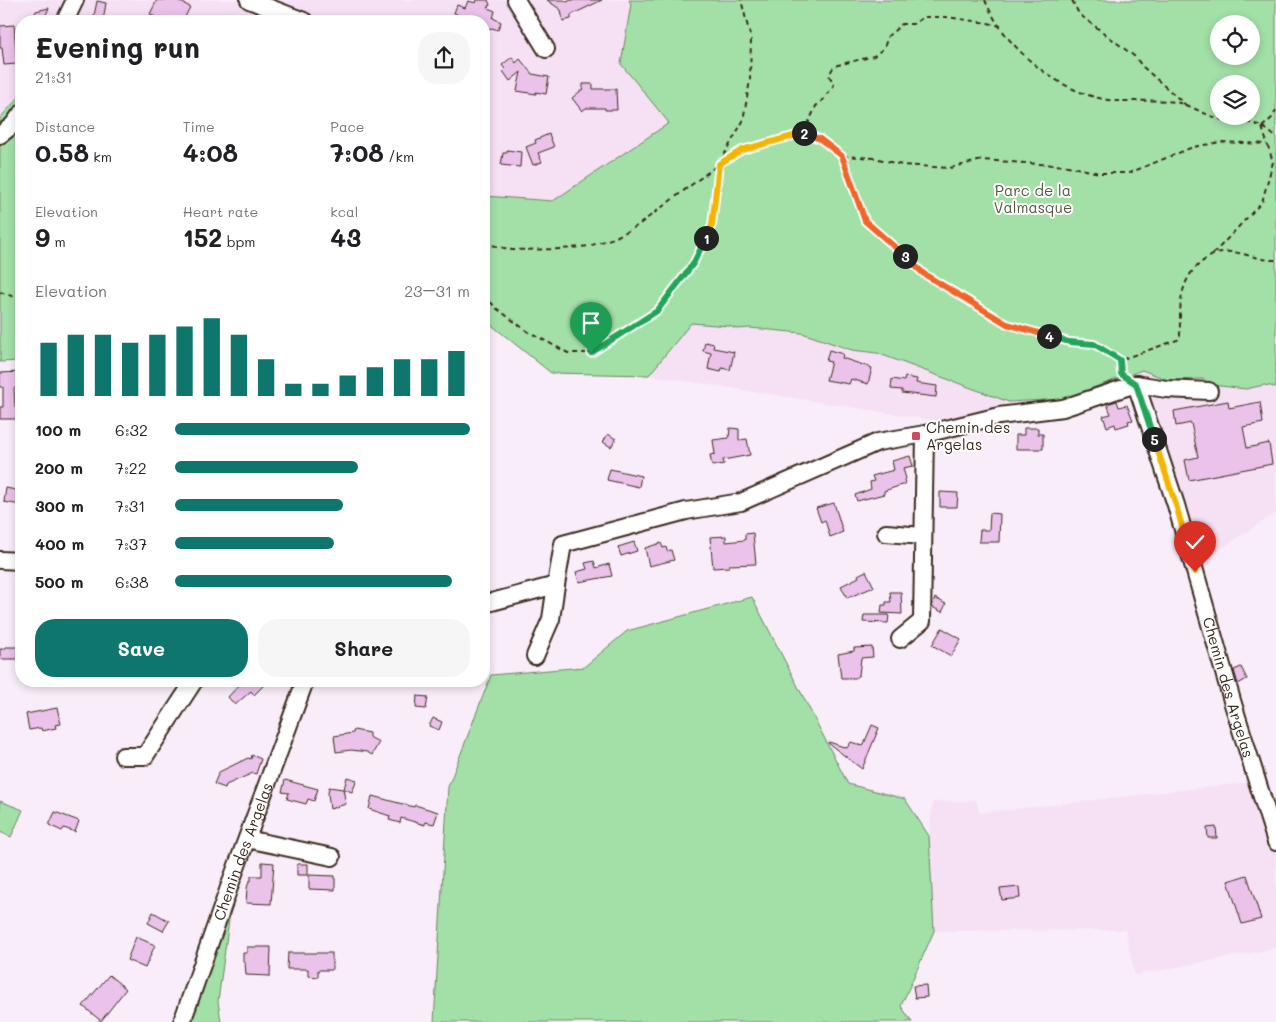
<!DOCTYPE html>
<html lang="en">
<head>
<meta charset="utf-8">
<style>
	:root { --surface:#fff; --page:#f6f6f6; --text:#202124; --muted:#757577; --accent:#0f766e }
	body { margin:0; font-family:Mali,sans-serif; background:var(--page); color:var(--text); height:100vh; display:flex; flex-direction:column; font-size:19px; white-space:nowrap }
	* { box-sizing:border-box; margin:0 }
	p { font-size:16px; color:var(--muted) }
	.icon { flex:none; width:28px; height:28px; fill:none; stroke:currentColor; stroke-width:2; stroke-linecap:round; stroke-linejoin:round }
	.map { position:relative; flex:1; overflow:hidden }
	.drawer { position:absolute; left:15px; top:15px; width:475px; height:672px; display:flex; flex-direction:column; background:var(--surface); border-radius:20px; box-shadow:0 2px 8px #0003 }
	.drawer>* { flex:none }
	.tools { position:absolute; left:1210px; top:15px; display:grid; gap:10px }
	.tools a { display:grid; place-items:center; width:50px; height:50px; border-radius:50%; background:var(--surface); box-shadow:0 2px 8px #0003; font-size:25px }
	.pin { position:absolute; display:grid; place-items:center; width:42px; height:42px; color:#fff; margin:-51px -21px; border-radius:50% 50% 50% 0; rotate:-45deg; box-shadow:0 0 5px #0007 }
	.pin .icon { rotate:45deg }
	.km { position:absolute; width:25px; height:25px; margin:-12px; border-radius:50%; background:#222; color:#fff; font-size:14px; line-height:25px; text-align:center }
	.round { display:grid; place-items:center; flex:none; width:52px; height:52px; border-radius:20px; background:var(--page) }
	.head { display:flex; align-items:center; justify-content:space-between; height:85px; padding:0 20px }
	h1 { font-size:28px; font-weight:700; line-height:38px }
	.metrics { display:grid; grid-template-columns:repeat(3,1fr); gap:8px; height:85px; padding:5px 20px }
	.metrics div { display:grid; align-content:center }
	.metrics b { font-size:25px; font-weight:700 }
	.metrics small { font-size:14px; font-weight:400 }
	.metrics p { font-size:14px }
	.chart { height:140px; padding:10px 20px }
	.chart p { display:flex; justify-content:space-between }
	.chart svg { width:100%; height:90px; margin-top:5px; stroke:var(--accent); stroke-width:6 }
	.primary-button { display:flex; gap:10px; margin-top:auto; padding:10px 20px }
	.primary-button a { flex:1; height:58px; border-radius:20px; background:var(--accent); color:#fff; font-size:20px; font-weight:700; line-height:58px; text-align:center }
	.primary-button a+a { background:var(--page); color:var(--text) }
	ul { padding:0 20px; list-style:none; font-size:16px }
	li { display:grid; grid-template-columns:80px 60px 1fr; align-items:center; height:38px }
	li i { height:12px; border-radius:6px; background:var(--accent) }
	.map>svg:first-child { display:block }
	.built { fill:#f5e0f4; fill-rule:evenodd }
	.green { fill:#a2e0a8; stroke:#6e8563; fill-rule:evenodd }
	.building { fill:#ebc2ea; stroke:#3b2a1e }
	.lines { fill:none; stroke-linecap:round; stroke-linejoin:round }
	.minor-casing { stroke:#3b2a1e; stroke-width:20 }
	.path { stroke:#3b2a1e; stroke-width:2; stroke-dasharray:5 4; stroke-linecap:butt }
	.minor { stroke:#fff; stroke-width:16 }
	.split-1-casing { stroke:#fff; stroke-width:10 }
	.split-2-casing { stroke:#fff; stroke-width:10 }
	.split-3-casing { stroke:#fff; stroke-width:10 }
	.split-4-casing { stroke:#fff; stroke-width:10 }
	.split-5-casing { stroke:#fff; stroke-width:10 }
	.split-6-casing { stroke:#fff; stroke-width:10 }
	.split-1 { stroke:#22a559; stroke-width:6 }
	.split-2 { stroke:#f5b400; stroke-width:6 }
	.split-3 { stroke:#f0652b; stroke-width:6 }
	.split-4 { stroke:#f0652b; stroke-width:6 }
	.split-5 { stroke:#22a559; stroke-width:6 }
	.split-6 { stroke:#f5b400; stroke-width:6 }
	.poi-dot { fill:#d1495b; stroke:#fff; stroke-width:2 }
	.labels { text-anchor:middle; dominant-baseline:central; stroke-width:4; stroke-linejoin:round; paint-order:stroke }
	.park-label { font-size:15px; fill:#555840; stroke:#fff }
	.poi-label { font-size:15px; fill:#3b2a1e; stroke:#fff; text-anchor:start }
	.street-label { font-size:15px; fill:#3b2a1e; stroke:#fff }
</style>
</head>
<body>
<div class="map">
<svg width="1276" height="1022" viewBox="0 0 1276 1022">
	<rect width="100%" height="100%" fill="#f9edf9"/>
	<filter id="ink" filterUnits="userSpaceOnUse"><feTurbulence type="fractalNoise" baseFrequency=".02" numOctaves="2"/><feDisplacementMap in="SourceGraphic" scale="10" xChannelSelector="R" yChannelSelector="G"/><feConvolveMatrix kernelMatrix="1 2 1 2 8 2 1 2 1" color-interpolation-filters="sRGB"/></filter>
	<g filter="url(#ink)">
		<!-- built -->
		<path class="built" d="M0,0H1276V513L1198,563L1142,388L999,416L933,420L649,375L551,373L484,319V21H21V356L0,357ZM1219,24H1251V56H1219ZM1219,84H1251V116H1219Z
			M1254,782L1276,842V948L1135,975L1125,930L934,931L929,836L933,802L976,800L979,813Z"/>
		<!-- green -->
		<path class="green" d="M629,0H1276V387L1264,385L1246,389L1212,385L1203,379L1168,380L1142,370L1062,399L1009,402L877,353L852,350L802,333L750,328L737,329L729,326L691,323L649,375L551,373L484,319V196L553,201L669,123L621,64L631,4ZM1219,24H1251V56H1219ZM1219,84H1251V116H1219Z
			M21,95V361L0,362V118Z
			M752,597L848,784L905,799L929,836L934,931L901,1006L912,1022H434L448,787L491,675L584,667L627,631Z
			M0,801L23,810L11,837L0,832Z
			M237,861L218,1001L221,1022H183Z"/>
		<!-- building -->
		<path class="building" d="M157,0H177L190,7L183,21H155L157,18L150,14Z
			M477,0H488L490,5L488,8L495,11L493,18L501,22L498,30L492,28L488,29L484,39V21L470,20L463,21L461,16L454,13L457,5L465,8L468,1L476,3Z
			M547,0H564L567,2L571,0H602L571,15V19L563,21L561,10Z
			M97,1L106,3L103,21H93Z
			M49,8L43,21L33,17L36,11Z
			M14,25L17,64L4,65L2,48H0V26Z
			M512,57L516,63L520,59L532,74L549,77L546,94L536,92V94L517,91L521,72L510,81L503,71L505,69L502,65Z
			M583,84H593V89H616L617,110H605V108H586L582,111L572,98L583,89Z
			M549,134L554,147L538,153L542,162L533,165L526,147L536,143L535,140Z
			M507,150L521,152L520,167L501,165L503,153H507Z
			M705,342L714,344L713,348L734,352L730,370L722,368L721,372L708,369L711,353L703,351Z
			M829,350L843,354L842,358L872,368L868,384L851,379L849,384L826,380L831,362L826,361Z
			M20,372L21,374V388H14L15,407H21V419H0V407H3V387H0V373Z
			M905,377L917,379L916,383L937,386L936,397L902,393V390L891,389L892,379L904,381Z
			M1117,401L1119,407L1127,405L1133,420L1128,421L1129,424L1116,428L1115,424L1107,427L1103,416L1111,414L1107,404Z
			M1228,401L1229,408L1260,402L1263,423L1243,427L1247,448L1269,443L1272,464L1189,480L1185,460L1198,457L1191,423L1176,426L1174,411Z
			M730,428L739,429V440L747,439L750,455L723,460L724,464L712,466L710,455L715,454L713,440L729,438Z
			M1024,428H1038V434H1043V449H1016V435H1024Z
			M608,434L616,439L611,447L603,442Z
			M910,456L913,466L903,468L906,479L904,480L905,484L884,491V494L857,501L855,495L871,489L870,482L874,481L872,476L894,470L892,461Z
			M610,469L641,476L639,487L607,480Z
			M6,488L21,491V505L4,502Z
			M940,492L958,493L957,507H940Z
			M834,503L843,532L830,537L825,520L821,522L816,508Z
			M990,513L1000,514L999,542H979L980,530H989Z
			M753,533L756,564L729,565V567L713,568L710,537L726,536V542L745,540V534Z
			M634,542L637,551L621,556L618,547Z
			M661,543L663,548L666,547L667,551L671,550L674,560L649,566L645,548Z
			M594,561L596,568L609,564L612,576L579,582L576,572L587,569L585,563Z
			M866,571L874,587L847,598L841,586L859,577L858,575Z
			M890,592H901L902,614L881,613L882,605H886V602H891Z
			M935,598L946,604L942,612L932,607Z
			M864,615H889L888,623L863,622Z
			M942,628L961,639L951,656L932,645Z
			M5,647H21V659H0V649H5Z
			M872,647L873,657L861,658L859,675L855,678H841L838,654L854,651V648Z
			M1241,667L1247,679L1238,684L1234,670Z
			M243,681H268L254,695L251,691L235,705L228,697Z
			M417,696L428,697L426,709L416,708Z
			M57,708L61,724L55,725L56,728L42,731L41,728L29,730L26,714Z
			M433,718L442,722L439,730L429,726Z
			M872,725L879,728L862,769L828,743L829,742L847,748L851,742L863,746Z
			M354,730L369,733V737L379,742L372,755L367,752L351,750L336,752L334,736L353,733Z
			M252,755L261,759L256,774L253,773L226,785L225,788L214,784L219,772L248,758L251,759Z
			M347,777L357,780L352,792L344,789Z
			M285,780L318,789L314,801L308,799L306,804L287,799L289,793L282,792Z
			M329,787L343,789L346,804L330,809L328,794Z
			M372,796L414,807L415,805L438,812L434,824L425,822V825L401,818L400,823L389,820L390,816L369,809Z
			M55,812L79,821L75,832L64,828L62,831L49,825Z
			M1216,827L1217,838H1208L1207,828Z
			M262,862L274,863L271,904L246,903L247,888L249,881H251V876H262Z
			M297,864H308V875H297Z
			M309,875L335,876V890L309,889Z
			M1247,875L1261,919L1242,924L1228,881Z
			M1019,887L1020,898L1002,900L1000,889Z
			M153,912L169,921L163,931L148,923Z
			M136,937L155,945L145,968L127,960Z
			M247,947H271L270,976L246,975L245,962H243V953H247Z
			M288,953H332V970H318V977L308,976V969H287Z
			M109,975L126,989L101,1021L83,1006Z
			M926,985L927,997L915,998L913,986Z"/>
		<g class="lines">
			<defs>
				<g id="minor">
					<path d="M249,0L304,21"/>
					<path d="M516,0L546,49"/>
					<path d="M65,21L75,0"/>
					<path d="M0,135L13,125L21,114"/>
					<path d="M1136,384L1166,389L1209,391"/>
					<path d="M886,533L923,536"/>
					<path d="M0,560L21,561"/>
					<path id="s1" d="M484,604L556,585L563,544L686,511L741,502L878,442L925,434L999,416L1063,408L1136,384L1176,505L1233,704L1276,842"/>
					<path d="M900,639L922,621L925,434"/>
					<path d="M535,656L551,619L556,585"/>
					<path d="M123,756H145L194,681"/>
					<path d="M247,839L332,857"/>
					<path id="s2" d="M182,1022L232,879L305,681"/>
				</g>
			</defs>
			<!-- minor casing -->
			<use href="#minor" class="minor-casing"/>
			<!-- path -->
			<path class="path" d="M985,0C1004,46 1054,89 1103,99C1126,104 1151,98 1175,102C1192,105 1207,117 1225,120C1246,124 1259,119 1276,138
				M1072,0L1079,14L1134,56L1143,67L1188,107
				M1262,127L1273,117L1276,110
				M804,133L816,106L824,99L834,85L829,75L834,66L874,56L884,48L888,36L902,24H913L924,17H946L988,23L1001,26
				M843,156L875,158L902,165L950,168L982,160L1068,166L1099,173H1129L1193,147L1221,142L1267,144
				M484,243L512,250L562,249L589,246L614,238L637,226L719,164L742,150L804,133L820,139L842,156L865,221L924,274L1007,325L1069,342L1093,345L1120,360
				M1213,254L1262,202L1273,162L1262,127
				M0,292L21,299
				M484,295L496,308L527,331L568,353H591L657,311L693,264L713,225L719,164L743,121L750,80L751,39L741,0
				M1121,375L1120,360L1180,339C1180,308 1177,278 1206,259C1211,256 1217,252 1223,252C1241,250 1258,261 1276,260"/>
			<!-- minor -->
			<use href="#minor" class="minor"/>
		</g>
	</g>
	<g class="lines" filter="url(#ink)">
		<defs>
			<path id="split-1" d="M591,353L657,311L693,264L706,238"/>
			<path id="split-2" d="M706,238L712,225L719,164L742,150L804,133"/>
			<path id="split-3" d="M804,133L820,139L842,156L865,221L905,256"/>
			<path id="split-4" d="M905,256L924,274L1007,324L1049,336"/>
			<path id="split-5" d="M1049,336L1069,342L1094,344L1120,360L1121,374L1136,384L1154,439"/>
			<path id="split-6" d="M1154,439L1176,505L1195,572"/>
		</defs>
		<!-- split-1 casing -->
		<use href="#split-1" class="split-1-casing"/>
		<!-- split-2 casing -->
		<use href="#split-2" class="split-2-casing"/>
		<!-- split-3 casing -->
		<use href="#split-3" class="split-3-casing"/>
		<!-- split-4 casing -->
		<use href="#split-4" class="split-4-casing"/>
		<!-- split-5 casing -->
		<use href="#split-5" class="split-5-casing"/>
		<!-- split-6 casing -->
		<use href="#split-6" class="split-6-casing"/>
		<!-- split-1 -->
		<use href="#split-1" class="split-1"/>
		<!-- split-2 -->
		<use href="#split-2" class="split-2"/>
		<!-- split-3 -->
		<use href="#split-3" class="split-3"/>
		<!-- split-4 -->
		<use href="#split-4" class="split-4"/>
		<!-- split-5 -->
		<use href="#split-5" class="split-5"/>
		<!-- split-6 -->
		<use href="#split-6" class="split-6"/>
	</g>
	<!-- markers -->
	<rect class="poi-dot" x="911" y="431" width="10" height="10" rx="2.5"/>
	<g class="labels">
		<!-- park labels -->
		<g class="park-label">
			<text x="1033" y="190">Parc de la<tspan x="1033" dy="17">Valmasque</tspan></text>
		</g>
		<!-- poi labels -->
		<g class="poi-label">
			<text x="926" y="427">Chemin des<tspan x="926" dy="17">Argelas</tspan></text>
		</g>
		<!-- street labels -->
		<g class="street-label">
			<text stroke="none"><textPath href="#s1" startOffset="1031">Chemin des Argelas</textPath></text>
			<text stroke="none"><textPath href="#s2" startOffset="181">Chemin des Argelas</textPath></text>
		</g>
	</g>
</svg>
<div class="tools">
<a><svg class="icon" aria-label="locate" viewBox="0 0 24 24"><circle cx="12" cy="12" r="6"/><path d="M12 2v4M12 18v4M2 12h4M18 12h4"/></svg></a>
<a><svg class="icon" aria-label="layers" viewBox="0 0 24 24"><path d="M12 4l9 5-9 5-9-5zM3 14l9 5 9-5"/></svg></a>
</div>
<div class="pin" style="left:591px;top:353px;background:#1e9e55"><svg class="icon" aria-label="arrive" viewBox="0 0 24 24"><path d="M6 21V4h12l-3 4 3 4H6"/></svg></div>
<div class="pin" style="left:1195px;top:572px;background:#d93025"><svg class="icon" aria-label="check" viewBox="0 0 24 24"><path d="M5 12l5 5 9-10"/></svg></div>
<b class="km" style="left:706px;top:238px">1</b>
<b class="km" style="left:804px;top:133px">2</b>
<b class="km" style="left:905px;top:256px">3</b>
<b class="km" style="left:1049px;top:336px">4</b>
<b class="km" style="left:1154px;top:439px">5</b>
<section class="drawer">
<div class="head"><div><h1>Evening run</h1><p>21:31</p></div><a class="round"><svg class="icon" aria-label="share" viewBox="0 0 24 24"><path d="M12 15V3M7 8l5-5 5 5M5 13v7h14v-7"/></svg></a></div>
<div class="metrics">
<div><p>Distance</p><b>0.58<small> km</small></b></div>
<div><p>Time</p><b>4:08</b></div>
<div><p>Pace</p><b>7:08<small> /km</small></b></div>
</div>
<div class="metrics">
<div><p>Elevation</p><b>9<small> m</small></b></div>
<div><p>Heart rate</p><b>152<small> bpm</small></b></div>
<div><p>kcal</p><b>43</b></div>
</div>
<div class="chart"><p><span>Elevation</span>23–31 m</p>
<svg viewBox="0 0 160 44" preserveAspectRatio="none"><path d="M5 44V18M15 44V14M25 44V14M35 44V18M45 44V14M55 44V10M65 44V6M75 44V14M85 44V26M95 44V38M105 44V38M115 44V34M125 44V30M135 44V26M145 44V26M155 44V22"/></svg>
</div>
<ul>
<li><b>100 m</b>6:32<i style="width:100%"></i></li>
<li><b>200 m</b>7:22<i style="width:62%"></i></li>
<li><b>300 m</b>7:31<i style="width:57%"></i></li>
<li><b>400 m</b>7:37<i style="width:54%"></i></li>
<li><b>500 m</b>6:38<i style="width:94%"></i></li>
</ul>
<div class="primary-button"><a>Save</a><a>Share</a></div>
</section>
</div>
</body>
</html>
